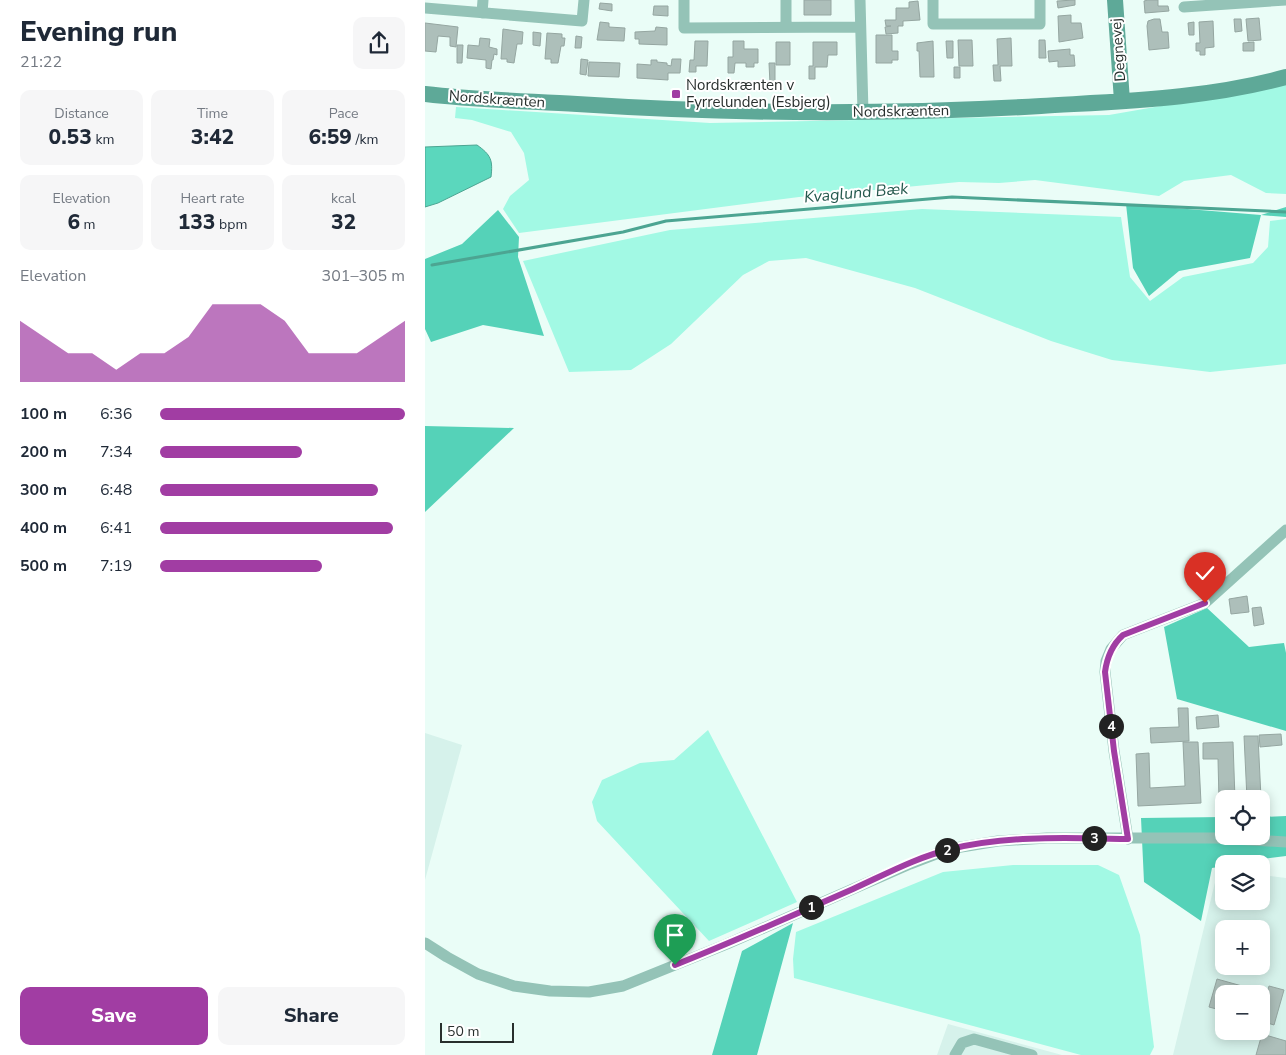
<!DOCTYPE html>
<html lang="en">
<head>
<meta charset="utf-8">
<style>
	:root { --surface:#fff; --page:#f6f6f7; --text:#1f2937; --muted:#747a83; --accent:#a13da3 }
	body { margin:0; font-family:"Nunito Sans",sans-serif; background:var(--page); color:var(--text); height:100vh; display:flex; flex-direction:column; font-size:19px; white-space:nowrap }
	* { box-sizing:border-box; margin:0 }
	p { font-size:16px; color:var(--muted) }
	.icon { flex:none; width:28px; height:28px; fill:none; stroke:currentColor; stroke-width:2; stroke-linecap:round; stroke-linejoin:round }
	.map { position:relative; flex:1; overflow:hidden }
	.sheet { display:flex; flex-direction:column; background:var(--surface); width:425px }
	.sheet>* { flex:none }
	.tools { position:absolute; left:790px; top:790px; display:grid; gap:10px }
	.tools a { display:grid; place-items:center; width:55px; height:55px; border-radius:10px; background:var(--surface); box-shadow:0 2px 12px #0003; font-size:25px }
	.scale { position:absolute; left:15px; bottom:12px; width:74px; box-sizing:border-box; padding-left:5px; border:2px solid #282f2d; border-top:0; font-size:14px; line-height:18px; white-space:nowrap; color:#282f2d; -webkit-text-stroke:4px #fff; paint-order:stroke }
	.pin { position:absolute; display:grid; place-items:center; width:42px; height:42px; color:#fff; margin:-51px -21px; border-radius:50% 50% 50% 0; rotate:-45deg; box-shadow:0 0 5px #0007 }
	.pin .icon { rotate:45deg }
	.km { position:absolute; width:25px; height:25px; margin:-12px; border-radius:50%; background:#222; color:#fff; font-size:14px; line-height:25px; text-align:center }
	.round { display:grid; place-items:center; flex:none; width:52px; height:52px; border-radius:10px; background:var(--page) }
	.head { display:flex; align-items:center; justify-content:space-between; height:85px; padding:0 20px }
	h1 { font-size:28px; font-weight:800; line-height:38px }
	.figures { display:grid; grid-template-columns:repeat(3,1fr); gap:8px; height:85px; padding:5px 20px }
	.figures div { display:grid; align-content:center; border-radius:10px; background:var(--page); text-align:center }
	.figures b { font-size:21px; font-weight:800 }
	.figures small { font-size:14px; font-weight:400 }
	.figures p { font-size:14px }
	.chart { height:140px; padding:10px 20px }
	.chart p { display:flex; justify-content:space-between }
	.chart svg { width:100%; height:90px; margin-top:5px; fill:var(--accent); opacity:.7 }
	.action { display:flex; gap:10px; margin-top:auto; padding:10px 20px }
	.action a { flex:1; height:58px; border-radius:10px; background:var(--accent); color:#fff; font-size:20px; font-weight:800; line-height:58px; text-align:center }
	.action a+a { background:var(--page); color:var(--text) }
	ul { padding:0 20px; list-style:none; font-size:16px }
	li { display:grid; grid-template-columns:80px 60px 1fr; align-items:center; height:38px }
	li i { height:12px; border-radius:6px; background:var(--accent) }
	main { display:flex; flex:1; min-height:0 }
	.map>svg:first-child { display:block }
	.built { fill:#d6f2eb; fill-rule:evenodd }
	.green { fill:#a2f9e4 }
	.forest { fill:#55d2b8 }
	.water { fill:#5bd7bd; stroke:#4ca592 }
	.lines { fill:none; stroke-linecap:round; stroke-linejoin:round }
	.stream { stroke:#4ca592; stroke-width:3 }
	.building { fill:#adbfba; stroke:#95a6a1 }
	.street { stroke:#94c3b7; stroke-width:11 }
	.secondary { stroke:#5ea998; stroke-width:16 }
	.route-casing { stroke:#fff; stroke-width:10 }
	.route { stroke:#a13da3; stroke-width:6 }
	.poi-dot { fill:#a13da3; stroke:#fff; stroke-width:2 }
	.labels { text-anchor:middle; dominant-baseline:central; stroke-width:4; stroke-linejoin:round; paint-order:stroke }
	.street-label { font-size:15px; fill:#282f2d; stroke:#fff }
	.poi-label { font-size:15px; fill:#282f2d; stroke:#fff; text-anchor:start }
	.water-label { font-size:16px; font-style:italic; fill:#24584d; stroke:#fff }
</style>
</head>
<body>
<main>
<section class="sheet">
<div class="head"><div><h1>Evening run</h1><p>21:22</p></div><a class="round"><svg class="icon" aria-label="share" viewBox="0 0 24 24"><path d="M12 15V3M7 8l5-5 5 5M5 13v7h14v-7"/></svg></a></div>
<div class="figures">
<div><p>Distance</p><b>0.53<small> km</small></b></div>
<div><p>Time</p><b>3:42</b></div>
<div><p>Pace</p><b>6:59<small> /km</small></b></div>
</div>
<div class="figures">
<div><p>Elevation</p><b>6<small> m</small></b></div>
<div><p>Heart rate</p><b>133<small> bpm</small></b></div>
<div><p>kcal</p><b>32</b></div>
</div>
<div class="chart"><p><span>Elevation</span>301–305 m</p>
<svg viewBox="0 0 160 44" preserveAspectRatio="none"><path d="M0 44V14L10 22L20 30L30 30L40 38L50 30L60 30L70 22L80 6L90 6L100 6L110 14L120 30L130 30L140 30L150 22L160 14V44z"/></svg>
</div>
<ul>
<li><b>100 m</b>6:36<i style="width:100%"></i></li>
<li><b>200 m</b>7:34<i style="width:58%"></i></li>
<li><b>300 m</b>6:48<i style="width:89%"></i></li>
<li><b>400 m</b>6:41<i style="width:95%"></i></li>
<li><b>500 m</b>7:19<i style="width:66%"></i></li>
</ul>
<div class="action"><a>Save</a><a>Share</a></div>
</section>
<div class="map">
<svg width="861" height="1055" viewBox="0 0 861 1055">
	<rect width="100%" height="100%" fill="#eafdf7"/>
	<!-- built -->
	<path class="built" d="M0,733L37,745L0,880Z
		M793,870L799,871V901H836V875L861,878V1055H748ZM799,929H836V966H799ZM799,994H836V1031H799Z
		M523,1024L637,1055H512Z"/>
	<!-- green -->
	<path class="green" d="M861,84V194L841,193L806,175L759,181L734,196L610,180L574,183L534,182L374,197L94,233L78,209L85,196L104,180L99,153L86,132L47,120L30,118L31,107L285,123L684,115Z
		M497,209L696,217L705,277L725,301L758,277L828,263L843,247L845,221L861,219V364L785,372L687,360L626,341L490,288L381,258L344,261L318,275L246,344L206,370L144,372L98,261L245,230Z
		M283,730L372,902L284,941L172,821L167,802L177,780L215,763L249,760Z
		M588,865H673L694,875L715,935L729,1047L725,1055H656L369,978L368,959L371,932L518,872Z"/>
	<!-- forest -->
	<path class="forest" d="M701,204L836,215L861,207V217L836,215L825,258L754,271L724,296L708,268Z
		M73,210L94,237L93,257L119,336L58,325L6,342L0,329V259L37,244Z
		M0,426L89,428L0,512Z
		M782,608L824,647L859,643L861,653V731L752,699L739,627Z
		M861,816V856L799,864V866L787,868L776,921L719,882L716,818L799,817V836H836V817Z
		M368,923L332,1055H287L317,951Z"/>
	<!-- water -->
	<path class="water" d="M52,145C66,155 68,160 66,177L13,203L0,207V147Z"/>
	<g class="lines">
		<!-- stream -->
		<path class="stream" d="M7,265L198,232L241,221L527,197L861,212"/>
	</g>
	<!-- building -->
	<path class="building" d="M379,0H406V15H379Z
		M650,0V5L633,8L632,1Z
		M723,0H733V6H743L744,11L720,13L719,1Z
		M493,1L495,20L478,21V26H473V33L461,34L460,27L466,26H461L460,20H471V8H484V2Z
		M175,3L187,4V11L174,9Z
		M229,6H243V16L228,15Z
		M646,15V23H656L658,38L634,42L633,16Z
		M834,18L836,40L823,41L821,19Z
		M729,19H735L737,32H743L744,48L724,50L722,26L723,21Z
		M809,19H816L817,31L810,32Z
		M788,21L789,47L780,48V55H775V51H771V43H775L774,22Z
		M175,22L184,23V27L200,28L199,41L172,40Z
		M769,22V35H764L763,23Z
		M0,23L33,27L31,47L25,46V37L13,36L11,52L0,51Z
		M231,27L242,28V45L214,44V39H210V32L230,31Z
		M78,29L98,32L97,44H92L89,63L82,62V59H76Z
		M108,32L116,33L115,46L108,45Z
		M122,33L137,34V38H140L139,46H136L133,63H126V59H120Z
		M451,35H467V51H473V60H467V63H451Z
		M151,36L157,37L156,48H150Z
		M55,38L65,39L64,47L72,49V55L69,54L68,60H67L66,69L61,68V60L42,58L43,45L54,46Z
		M586,38L587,66H575L576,81H569L568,65H573L572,39Z
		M533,40H547L548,66H534Z
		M614,40H620L621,58H614Z
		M270,41H283L282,66H271V72H264L265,60H269Z
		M308,41H319V49H333V63H329V67H321V63H310L309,73H303V57H308Z
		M508,41L509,77H495L494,51H492V43Z
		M521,41H528V58H522Z
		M351,42H365V65H351Z
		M388,42H412V55H403L402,67H390V79H384V66H388Z
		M829,42V51H818V43Z
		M32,45H38L37,63H32Z
		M645,49V55H649L650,66L633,67V61L624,62L623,51Z
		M156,59L163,60L161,75L155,74Z
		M247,59H256L255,73H243V80L212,78V64L226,65V60H232V62L242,63V65L246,66Z
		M164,62L195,63L194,77L163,76Z
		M344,63H350V84H345Z
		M529,67H535V78H529Z
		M822,596L824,612L806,614L804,599Z
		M836,607L839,624L829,626L827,608Z
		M753,708H763L764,741L726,743L725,728L754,727Z
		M793,715L794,727L772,729L771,717Z
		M856,734L857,745L835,747L834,735Z
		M819,736H833L836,798L822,799Z
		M758,742H773L776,803L713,806L711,754L724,753L725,788L760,786Z
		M808,742L810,799L794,801L793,759H778V743Z
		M792,979L842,993L844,986L859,990L849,1025L836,1021V994H799V1011L784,1007Z
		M837,1034L861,1041V1055H831Z"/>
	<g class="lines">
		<!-- street -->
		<path class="street" d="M259,0V28L435,27
			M361,0V27
			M435,0L438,112
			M508,0V24H615V0
			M759,7L861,0
			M0,8L157,21L159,0
			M57,13L58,0
			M703,839L689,751L680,672L681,661L686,649L698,635L780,603L861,530
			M0,943L22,957L53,974L89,986L125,991L164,992L198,986L302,944L485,864L524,849L573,841L622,838H790L861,842
			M530,1055L537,1043L549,1039L607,1055"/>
		<!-- secondary -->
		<path class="secondary" d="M690,0L697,101
			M0,94C50,100 101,101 152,104C306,114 461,115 616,106C698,101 781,99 861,77"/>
	</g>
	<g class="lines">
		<defs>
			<path id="route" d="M250,965C310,941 369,915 428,889C459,875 492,857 526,849C584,835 644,838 703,839L689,751L680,672C682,657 687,645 698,635L780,603"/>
		</defs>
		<!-- route casing -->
		<use href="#route" class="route-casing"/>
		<!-- route -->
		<use href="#route" class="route"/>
	</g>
	<!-- markers -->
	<rect class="poi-dot" x="246" y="89" width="10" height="10" rx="2.5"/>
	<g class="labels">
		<!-- street labels -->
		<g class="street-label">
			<text transform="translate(693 50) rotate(-94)">Degnevej</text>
			<text transform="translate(72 99) rotate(4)">Nordskrænten</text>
			<text transform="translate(476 111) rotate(-1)">Nordskrænten</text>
		</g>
		<!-- poi labels -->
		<g class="poi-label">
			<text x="261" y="85">Nordskrænten v<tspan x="261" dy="17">Fyrrelunden (Esbjerg)</tspan></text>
		</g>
		<!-- water labels -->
		<g class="water-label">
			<text transform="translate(431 193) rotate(-5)">Kvaglund Bæk</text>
		</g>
	</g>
</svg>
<div class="tools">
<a><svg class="icon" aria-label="locate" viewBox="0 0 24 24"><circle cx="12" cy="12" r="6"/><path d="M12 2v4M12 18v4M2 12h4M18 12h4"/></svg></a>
<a><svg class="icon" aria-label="layers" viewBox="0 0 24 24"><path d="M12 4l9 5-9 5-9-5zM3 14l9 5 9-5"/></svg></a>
<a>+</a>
<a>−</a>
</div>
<div class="scale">50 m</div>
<div class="pin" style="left:250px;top:965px;background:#1e9e55"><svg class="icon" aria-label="arrive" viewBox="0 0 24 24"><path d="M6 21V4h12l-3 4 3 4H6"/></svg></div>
<div class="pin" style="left:780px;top:603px;background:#d93025"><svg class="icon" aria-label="check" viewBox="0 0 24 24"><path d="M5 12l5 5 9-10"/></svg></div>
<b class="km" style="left:386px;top:907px">1</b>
<b class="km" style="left:522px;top:850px">2</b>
<b class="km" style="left:669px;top:838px">3</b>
<b class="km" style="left:686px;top:726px">4</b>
</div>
</main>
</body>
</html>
